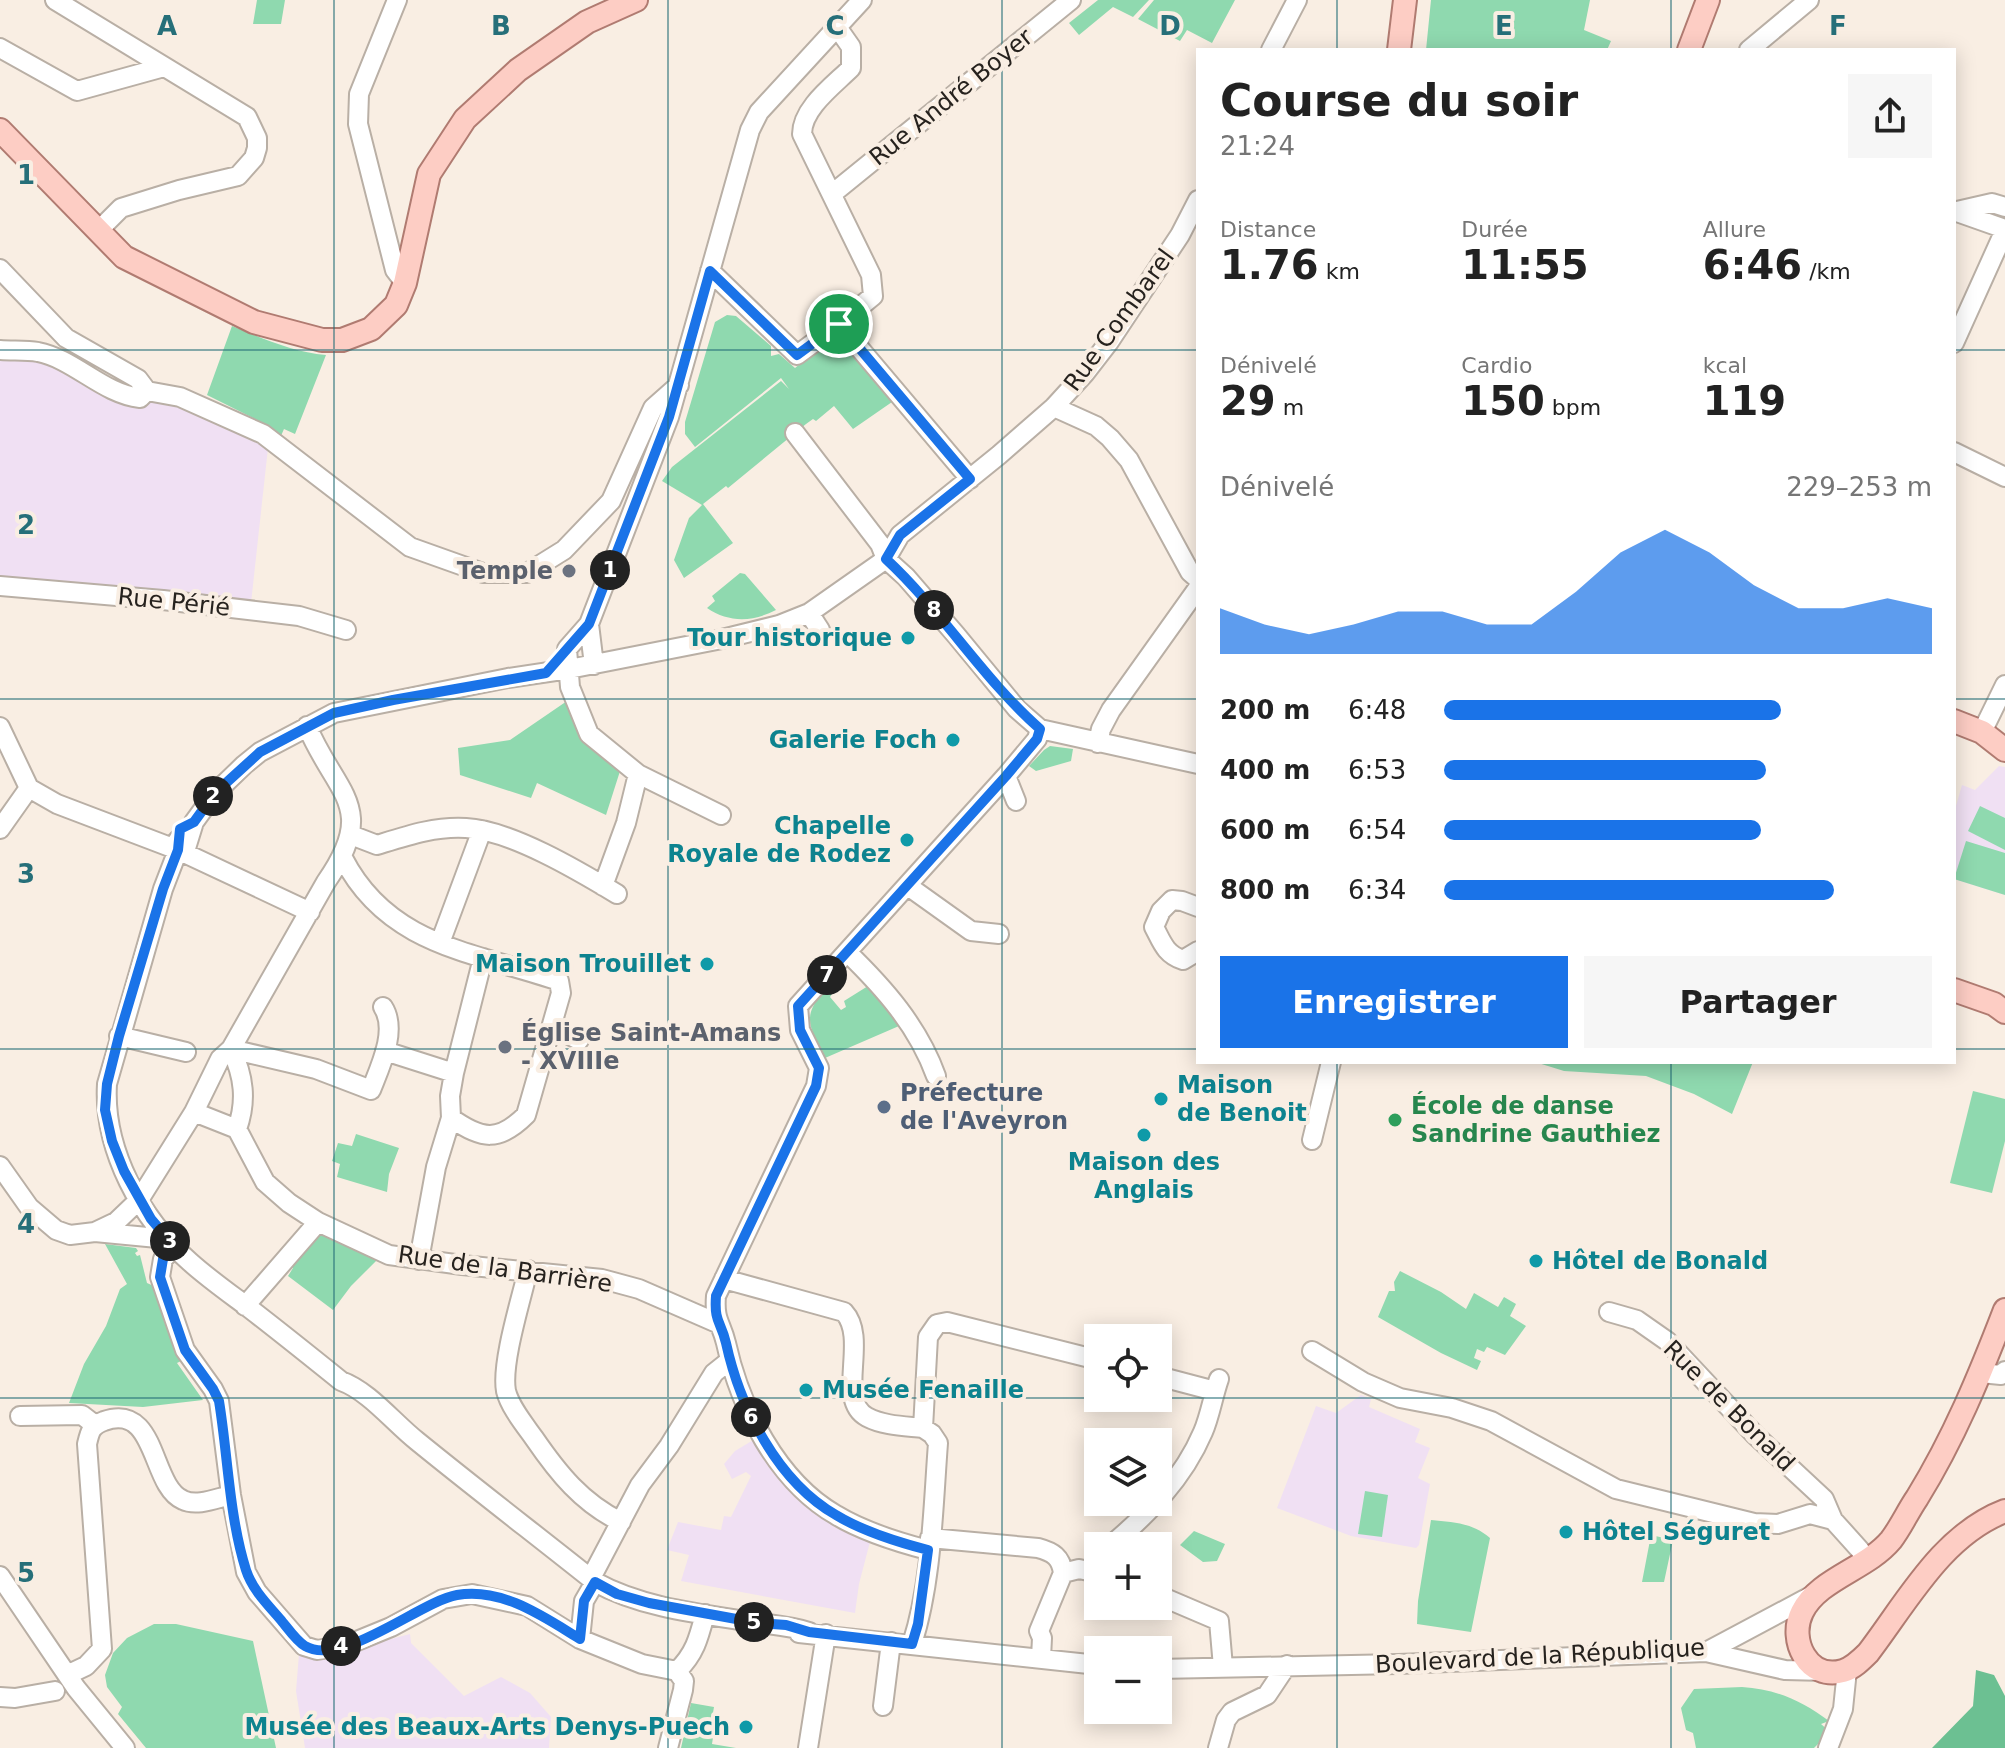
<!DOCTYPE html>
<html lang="fr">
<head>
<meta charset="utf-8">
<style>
	:root { --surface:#fff; --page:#f6f6f6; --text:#222; --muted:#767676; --accent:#1a73e8 }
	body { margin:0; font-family:"DejaVu Sans",sans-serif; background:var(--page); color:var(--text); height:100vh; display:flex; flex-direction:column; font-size:30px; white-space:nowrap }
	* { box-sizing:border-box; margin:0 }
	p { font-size:26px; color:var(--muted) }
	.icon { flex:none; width:44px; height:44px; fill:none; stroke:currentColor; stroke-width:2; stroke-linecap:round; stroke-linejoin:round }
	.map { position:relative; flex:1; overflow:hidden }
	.side { position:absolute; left:1196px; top:48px; width:760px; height:1016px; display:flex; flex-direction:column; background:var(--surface); border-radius:0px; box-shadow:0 4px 20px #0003 }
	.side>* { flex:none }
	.fabs { position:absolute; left:1084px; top:1324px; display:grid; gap:16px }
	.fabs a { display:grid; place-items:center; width:88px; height:88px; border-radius:0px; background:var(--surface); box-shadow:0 4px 20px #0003; font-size:40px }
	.pin { position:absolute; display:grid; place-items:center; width:68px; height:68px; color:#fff; margin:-34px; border:4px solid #fff; border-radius:50%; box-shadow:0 2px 8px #0007 }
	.km { position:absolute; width:40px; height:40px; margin:-20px; border-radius:50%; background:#222; color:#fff; font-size:22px; line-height:40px; text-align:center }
	.round { display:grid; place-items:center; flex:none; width:84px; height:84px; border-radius:0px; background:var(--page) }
	.overview { display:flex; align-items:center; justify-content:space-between; height:136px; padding:0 24px }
	h1 { font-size:44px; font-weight:800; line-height:60px }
	.stats { display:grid; grid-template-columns:repeat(3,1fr); gap:12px; height:136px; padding:8px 24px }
	.stats div { display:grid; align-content:center }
	.stats b { font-size:40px; font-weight:800 }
	.stats small { font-size:22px; font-weight:400 }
	.stats p { font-size:22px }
	.chart { height:224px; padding:16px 24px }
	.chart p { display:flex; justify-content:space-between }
	.chart svg { width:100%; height:144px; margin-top:8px; fill:var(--accent); opacity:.7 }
	.button { display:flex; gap:16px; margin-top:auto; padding:16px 24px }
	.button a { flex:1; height:92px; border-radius:0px; background:var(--accent); color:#fff; font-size:32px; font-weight:800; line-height:92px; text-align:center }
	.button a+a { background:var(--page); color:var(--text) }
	ul { padding:0 24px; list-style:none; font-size:26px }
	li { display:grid; grid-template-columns:128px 96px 1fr; align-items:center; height:60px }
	li i { height:20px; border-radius:10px; background:var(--accent) }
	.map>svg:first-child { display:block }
	.education { fill:#f0e0f3 }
	.green { fill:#8fd9af }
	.forest { fill:#6cc092 }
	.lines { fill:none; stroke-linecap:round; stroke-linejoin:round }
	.minor-casing { stroke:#b9afa5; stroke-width:22 }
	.major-casing { stroke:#b07b71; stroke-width:26 }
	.minor { stroke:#fff; stroke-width:18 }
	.major { stroke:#fdcdc4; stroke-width:22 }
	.route-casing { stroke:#fff; stroke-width:16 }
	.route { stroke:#1a73e8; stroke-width:10 }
	.grid { fill:none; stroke:#266f79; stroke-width:2; stroke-opacity:0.55 }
	.worship-dot { fill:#6b7280; stroke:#f9eee3; stroke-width:3 }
	.culture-dot { fill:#0f9aa8; stroke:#f9eee3; stroke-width:3 }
	.service-dot { fill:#5c6f8a; stroke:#f9eee3; stroke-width:3 }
	.leisure-dot { fill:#2e9e5b; stroke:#f9eee3; stroke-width:3 }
	.labels { text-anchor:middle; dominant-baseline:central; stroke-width:8; stroke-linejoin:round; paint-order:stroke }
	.street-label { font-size:24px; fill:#26221e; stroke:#f9eee3 }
	.worship-label { font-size:24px; font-weight:bold; fill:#5b616d; stroke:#f9eee3; text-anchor:end }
	.culture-label { font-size:24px; font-weight:bold; fill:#0d838f; stroke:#f9eee3; text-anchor:end }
	.service-label { font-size:24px; font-weight:bold; fill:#4e5e75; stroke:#f9eee3; text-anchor:start }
	.leisure-label { font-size:24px; font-weight:bold; fill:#27864d; stroke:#f9eee3; text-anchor:start }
	.grid-label { font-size:26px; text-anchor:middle; font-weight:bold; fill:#266f79; stroke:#f9eee3; stroke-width:8; stroke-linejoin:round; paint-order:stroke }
</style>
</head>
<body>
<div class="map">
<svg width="2005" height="1748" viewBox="0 0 2005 1748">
	<rect width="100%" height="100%" fill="#f9eee3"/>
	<!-- education -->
	<path class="education" d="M0,356L43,361L138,404L170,401L245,434L268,448L251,603L0,579Z
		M1999,766L2005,767V895L1954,879V813L1962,785L1975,790Z
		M1361,1395L1371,1399L1369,1407L1420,1429L1415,1442L1430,1448L1418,1478L1430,1484L1419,1545L1416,1548L1351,1536L1277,1508L1316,1406L1336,1413Z
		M755,1439L765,1455L763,1457L793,1484L871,1538L859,1584L855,1613L681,1581L689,1555L667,1550L678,1522L721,1530L724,1516L731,1517L751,1476L746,1472L732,1479L724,1464L735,1451Z
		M410,1634L411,1643L464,1696L501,1677L530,1693L551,1717L549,1748H305L296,1691L299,1654L349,1650Z"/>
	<!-- green -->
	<path class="green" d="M257,0H285L281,24H253Z
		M1098,0H1149L1133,17L1113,7L1079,35L1069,23Z
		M1154,0H1235L1212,43L1187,30L1180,41L1138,19Z
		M1431,0H1590L1584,30L1611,41L1607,50H1426Z
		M727,315L736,316L771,346V356L779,354L795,368L838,333L892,402L853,429L834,406L816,421L813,419L806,424L728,488L726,486L703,504L733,543L684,578L674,560L689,518L702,505L662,481L672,467L781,381L789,389L781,378L695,447L685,434V422L715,322Z
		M232,326C262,338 293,352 326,355L295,434L284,429L280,438L267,425L207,395Z
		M740,573L745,574L776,610C753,622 729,623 707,608L715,601L712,596Z
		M567,701L621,768L606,815L537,783L531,798L460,775L458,748L510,740Z
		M1050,746L1073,749L1071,761L1036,771L1029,766L1044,750Z
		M1980,806L2005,818V850L1968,831Z
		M1966,841L2005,853V895L1954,879Z
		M868,986L899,1026L825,1058C810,1026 800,1018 826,988L832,994L830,997L841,1010L846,1007L844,1001Z
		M1535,1062H1753L1732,1114L1694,1094L1646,1076L1564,1071Z
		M1973,1091L2005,1099V1141L1992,1193L1950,1183Z
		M356,1134L399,1148L389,1174L387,1192L337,1177L340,1164L332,1161L338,1143L352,1146Z
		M320,1227L380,1257L351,1286L333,1310L288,1276L293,1268L288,1264Z
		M105,1244L136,1248L138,1251L135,1253L137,1256L140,1255L147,1283L156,1287L181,1361L177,1363L203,1400L143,1407L69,1403L84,1364L106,1326L120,1289L127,1284Z
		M1400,1271L1441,1292L1466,1309L1474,1293L1498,1307L1504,1297L1516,1304L1510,1316L1526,1326L1505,1355L1487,1347L1484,1352L1477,1349L1474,1358L1481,1361L1477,1370L1441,1353L1378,1317L1389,1291H1395L1394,1282Z
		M1365,1491L1388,1495L1382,1537L1358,1534Z
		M1431,1520C1453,1522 1473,1523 1490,1538L1471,1632L1417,1624L1418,1601Z
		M1194,1531L1225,1544L1217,1561L1203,1562L1180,1545Z
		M1651,1535L1673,1540L1664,1582H1642Z
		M154,1624H176L253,1641L276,1748H146L118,1714L122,1707L107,1687L105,1675L113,1653L127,1638Z
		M1742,1687C1776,1689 1802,1701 1829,1721L1821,1724L1830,1732L1814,1748H1696L1693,1733L1686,1730L1681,1708L1694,1689Z
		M691,1703L714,1707L710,1730L714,1731L712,1744L736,1748H681Z"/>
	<!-- forest -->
	<path class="forest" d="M1976,1670L1994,1675L2005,1696V1748H1932L1973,1706Z"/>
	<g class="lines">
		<defs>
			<path id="minor" d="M55,0L247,117L257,138V148L254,158L238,176L179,190L121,208L98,231
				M397,0L359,94L358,124L395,270L405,283
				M837,27L851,47V68C834,85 802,108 802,134L871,275L873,296L839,324
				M0,48L77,91L164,67
				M1271,50L1297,0
				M1749,50L1809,0
				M832,194L1071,0
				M1954,211L2005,229
				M1957,211L1992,203L2005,207
				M0,269L66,338L138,379L147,391L180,397L263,434L410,547L483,573H527L564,550L611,501L653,408L679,385
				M710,271L797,355L839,324L970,479
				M1954,343L2005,230
				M0,350C12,351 26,350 38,352C74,359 103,394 140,398L147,391
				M1054,407L1096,426L1110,438L1129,460L1190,572L1198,579
				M795,433L880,544L886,559L906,577L956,635L1017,709L1040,729L1198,764
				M1954,452L2005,477
				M0,586L163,600L299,616L346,630
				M809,613L820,630
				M589,624L594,665
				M0,727L29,788L57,804L178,850L310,912
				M1982,732L2005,685
				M1098,743L1101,729L1111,710L1198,588
				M1006,776L1016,801
				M721,815L638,774L589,734L570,687L567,649L589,624L669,417L750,130L759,112L862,0
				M0,829L29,788
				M351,835L377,845C406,836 435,826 466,828C510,830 579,871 617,894
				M178,840V850L163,889L107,1084C103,1150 141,1219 190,1262C209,1279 229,1293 249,1308C280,1332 310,1356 341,1381C369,1391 394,1423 417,1441C476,1489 536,1535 595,1582C642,1608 701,1614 753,1622C773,1625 790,1626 809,1632
				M178,850L186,848L194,822L215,793L244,765L260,752L334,713L508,678L569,669L722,639L779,625L809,613L886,559L900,535L999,455L1054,407L1085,373L1109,342L1180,235L1198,200
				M343,858C388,946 474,952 559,981L561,993L526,1115C499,1142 482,1140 451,1118
				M603,886L626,823L638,774
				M908,886L971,931L999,934
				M1198,907L1182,901L1172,900L1161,911L1154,927C1162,942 1165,954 1183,960L1198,951
				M440,943L482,830
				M847,952C884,988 918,1026 936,1076
				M552,1026L579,1040
				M119,1036L186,1052
				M231,1049L316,1069L371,1090C380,1067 398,1030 383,1007
				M231,1049C244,1076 247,1101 237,1129
				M385,1051L454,1073
				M194,1112L237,1129L265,1182L289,1203L318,1222L389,1255L462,1265L602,1279L639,1289L717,1323
				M1312,1140L1331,1062
				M0,1166L29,1207L56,1230L70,1235L95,1232L168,1239
				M95,1232L116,1222L139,1200L194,1112L220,1059L231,1049L326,882C379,806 336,795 307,726
				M175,1247L163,1259L160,1277L185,1350L213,1389L219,1401L231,1495L246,1572L257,1592L304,1646L317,1650L347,1645L391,1627L443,1599L472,1594L527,1606L580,1639L642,1664L677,1671
				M419,1260L436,1167L451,1118L450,1096L454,1073L483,958
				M528,1270C521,1300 501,1363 506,1391C510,1407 524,1424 534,1438C558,1473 582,1503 621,1522
				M724,1279L844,1312C869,1339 835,1400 867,1417C884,1426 905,1426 923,1428
				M245,1306L318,1222
				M1609,1312L1637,1320L1667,1341L1755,1435L1824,1499L1833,1520
				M1312,1351L1363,1382L1400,1398L1452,1408L1491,1421L1616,1489L1754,1523L1778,1524L1810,1514L1833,1520L1860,1550L1866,1562
				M1981,1373L2001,1375L2005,1371
				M1158,1376L1215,1391
				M20,1416L82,1415L95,1425
				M923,1428L928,1337L937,1324L947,1322L1098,1360
				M930,1538L1038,1548C1053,1552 1061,1557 1063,1573
				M1110,1546C1148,1514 1183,1479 1203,1432C1210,1416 1213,1396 1219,1379
				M928,1550C897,1542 864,1532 836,1515C777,1481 740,1407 726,1343C721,1322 714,1321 716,1296L816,1086L819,1068L800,1030L798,1006L1006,776L1037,739L1040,729
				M0,1576L76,1688L125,1748
				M591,1578L640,1485L669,1446L714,1373L729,1361
				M1158,1595L1219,1621L1223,1667
				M799,1633L1098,1665
				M580,1639L584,1601L595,1582
				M912,1644C932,1582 933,1508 938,1443L932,1434L923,1428
				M1706,1652L1785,1670L1825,1671
				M1041,1658L1042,1638L1039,1631L1063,1573L1079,1569L1098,1573
				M1158,1669L1398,1664L1706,1652L1811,1596
				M677,1671C695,1654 699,1637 705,1614
				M67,1675L86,1666L102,1649L87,1444C90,1431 91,1426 104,1421C158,1402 150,1486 183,1500C197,1507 217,1498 231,1495
				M0,1697L15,1698L55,1691
				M883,1706L891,1642
				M668,1748L683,1690L684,1681L677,1671
				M808,1748L826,1634
				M1218,1748L1226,1720L1232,1712L1267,1695L1287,1665
				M1828,1748L1843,1709L1847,1670"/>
			<path id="major" d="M1399,50L1405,0
				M1689,50L1708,0
				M0,130L124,257L254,322L322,340H342L371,329L396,305L405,283L429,174L465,119L518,70L587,22L636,0
				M1954,721L1982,732L2005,750
				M1954,990L1994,1004L2005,1012
				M2005,1310C1980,1375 1954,1438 1917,1498C1908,1511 1901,1527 1891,1540C1867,1569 1818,1579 1802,1612C1788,1640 1808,1681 1843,1671C1853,1668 1861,1660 1868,1653C1907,1602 1942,1535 2005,1511"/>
		</defs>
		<!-- minor casing -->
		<use href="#minor" class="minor-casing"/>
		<!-- major casing -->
		<use href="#major" class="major-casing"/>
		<!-- minor -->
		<use href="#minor" class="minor"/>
		<!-- major -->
		<use href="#major" class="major"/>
	</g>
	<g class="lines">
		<defs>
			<path id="route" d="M710,271L797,355L839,324L970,479L900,535L886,559C942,611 983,679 1040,729L1037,739L1006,776L798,1006L800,1030L819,1068L816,1086L716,1296C714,1323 721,1321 726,1343C740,1407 777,1481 836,1515C864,1532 897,1542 928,1550L918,1624L912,1644L809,1632L786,1625L758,1623L649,1603L617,1594L595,1582L584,1601L580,1639C544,1617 502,1587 457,1595C421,1601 342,1668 305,1646C296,1641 287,1627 280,1619C267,1604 252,1589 246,1570C229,1516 228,1456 219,1401L213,1389L185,1350L160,1277L163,1259L175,1247L151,1219L124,1171L112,1141L105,1110L107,1084L119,1036L163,889L178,850L180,829L194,822L215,793L260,752L334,713L393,700L546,673L589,624L669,417Z"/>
		</defs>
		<!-- route casing -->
		<use href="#route" class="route-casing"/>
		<!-- route -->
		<use href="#route" class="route"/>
	</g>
	<!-- grid -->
	<path class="grid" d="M334,0V1748M668,0V1748M1002,0V1748M1337,0V50M1671,0V50M0,350H1198M1954,350H2005M0,699H1198M1954,699H2005M0,1049H1198M1954,1049H2005M1337,1062V1748M1671,1062V1748M0,1398H2005"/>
	<!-- markers -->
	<g class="worship-dot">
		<circle cx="569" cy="571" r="8"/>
		<circle cx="505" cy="1047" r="8"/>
	</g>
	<g class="culture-dot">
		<circle cx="908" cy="638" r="8"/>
		<circle cx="953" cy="740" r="8"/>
		<circle cx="907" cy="840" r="8"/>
		<circle cx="707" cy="964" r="8"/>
		<circle cx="1161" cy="1099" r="8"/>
		<circle cx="1144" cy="1135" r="8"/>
		<circle cx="1536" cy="1261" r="8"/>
		<circle cx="806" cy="1390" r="8"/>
		<circle cx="1566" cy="1532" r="8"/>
		<circle cx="746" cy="1727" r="8"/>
	</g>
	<circle class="service-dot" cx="884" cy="1107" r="8"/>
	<circle class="leisure-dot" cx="1395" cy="1120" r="8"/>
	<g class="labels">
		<!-- street labels -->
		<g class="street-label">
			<text transform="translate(951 97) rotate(-39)">Rue André Boyer</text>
			<text transform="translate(1119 320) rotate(-54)">Rue Combarel</text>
			<text transform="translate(174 602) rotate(6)">Rue Périé</text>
			<text transform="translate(505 1269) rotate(8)">Rue de la Barrière</text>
			<text transform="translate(1729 1406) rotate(45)">Rue de Bonald</text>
			<text transform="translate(1540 1656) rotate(-3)">Boulevard de la République</text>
		</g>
		<!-- worship labels -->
		<g class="worship-label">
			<text x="553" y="571">Temple</text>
			<text x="521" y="1033" text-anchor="start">Église Saint-Amans<tspan x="521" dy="28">- XVIIIe</tspan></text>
		</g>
		<!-- culture labels -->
		<g class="culture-label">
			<text x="892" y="638">Tour historique</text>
			<text x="937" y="740">Galerie Foch</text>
			<text x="891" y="826">Chapelle<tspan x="891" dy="28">Royale de Rodez</tspan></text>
			<text x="691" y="964">Maison Trouillet</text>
			<text x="1177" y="1085" text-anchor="start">Maison<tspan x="1177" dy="28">de Benoit</tspan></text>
			<text x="1144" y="1162" text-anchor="middle">Maison des<tspan x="1144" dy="28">Anglais</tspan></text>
			<text x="1552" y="1261" text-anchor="start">Hôtel de Bonald</text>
			<text x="822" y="1390" text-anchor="start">Musée Fenaille</text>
			<text x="1582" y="1532" text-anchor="start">Hôtel Séguret</text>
			<text x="730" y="1727">Musée des Beaux-Arts Denys-Puech</text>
		</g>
		<!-- service labels -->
		<g class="service-label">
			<text x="900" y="1093">Préfecture<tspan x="900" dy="28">de l'Aveyron</tspan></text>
		</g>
		<!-- leisure labels -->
		<g class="leisure-label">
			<text x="1411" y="1106">École de danse<tspan x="1411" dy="28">Sandrine Gauthiez</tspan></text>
		</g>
	</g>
	<g class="grid-label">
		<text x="167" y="35">A</text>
		<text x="501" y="35">B</text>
		<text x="835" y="35">C</text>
		<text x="1170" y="35">D</text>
		<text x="1504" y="35">E</text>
		<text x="1838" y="35">F</text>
		<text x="26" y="184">1</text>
		<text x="26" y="534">2</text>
		<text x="26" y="883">3</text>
		<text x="26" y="1233">4</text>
		<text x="26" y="1582">5</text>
	</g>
</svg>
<div class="fabs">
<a><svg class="icon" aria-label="locate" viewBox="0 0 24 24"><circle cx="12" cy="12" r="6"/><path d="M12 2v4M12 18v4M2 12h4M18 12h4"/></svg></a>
<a><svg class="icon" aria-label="layers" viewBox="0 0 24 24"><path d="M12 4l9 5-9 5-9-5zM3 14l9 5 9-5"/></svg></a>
<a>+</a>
<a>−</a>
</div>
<div class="pin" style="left:839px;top:324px;background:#1e9e55"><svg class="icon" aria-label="arrive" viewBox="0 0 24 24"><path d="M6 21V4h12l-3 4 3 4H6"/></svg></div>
<b class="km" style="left:610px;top:570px">1</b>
<b class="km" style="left:213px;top:796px">2</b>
<b class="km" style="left:170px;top:1241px">3</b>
<b class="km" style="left:341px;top:1646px">4</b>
<b class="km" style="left:754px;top:1622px">5</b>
<b class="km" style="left:751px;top:1417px">6</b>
<b class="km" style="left:827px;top:975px">7</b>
<b class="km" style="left:934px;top:610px">8</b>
<section class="side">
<div class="overview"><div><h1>Course du soir</h1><p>21:24</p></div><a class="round"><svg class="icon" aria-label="share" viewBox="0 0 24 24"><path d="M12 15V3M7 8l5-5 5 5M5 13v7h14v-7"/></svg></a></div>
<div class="stats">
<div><p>Distance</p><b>1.76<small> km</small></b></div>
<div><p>Durée</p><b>11:55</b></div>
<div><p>Allure</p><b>6:46<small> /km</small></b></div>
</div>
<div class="stats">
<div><p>Dénivelé</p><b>29<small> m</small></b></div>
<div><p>Cardio</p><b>150<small> bpm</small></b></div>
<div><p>kcal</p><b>119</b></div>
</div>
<div class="chart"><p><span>Dénivelé</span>229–253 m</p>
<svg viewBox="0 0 160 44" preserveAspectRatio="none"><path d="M0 44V30L10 35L20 38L30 35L40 31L50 31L60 35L70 35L80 25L90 13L100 6L110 13L120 23L130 30L140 30L150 27L160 30V44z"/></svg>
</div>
<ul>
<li><b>200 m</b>6:48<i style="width:69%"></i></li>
<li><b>400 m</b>6:53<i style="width:66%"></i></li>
<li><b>600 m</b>6:54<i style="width:65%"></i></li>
<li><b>800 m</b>6:34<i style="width:80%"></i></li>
</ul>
<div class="button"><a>Enregistrer</a><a>Partager</a></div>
</section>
</div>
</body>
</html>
